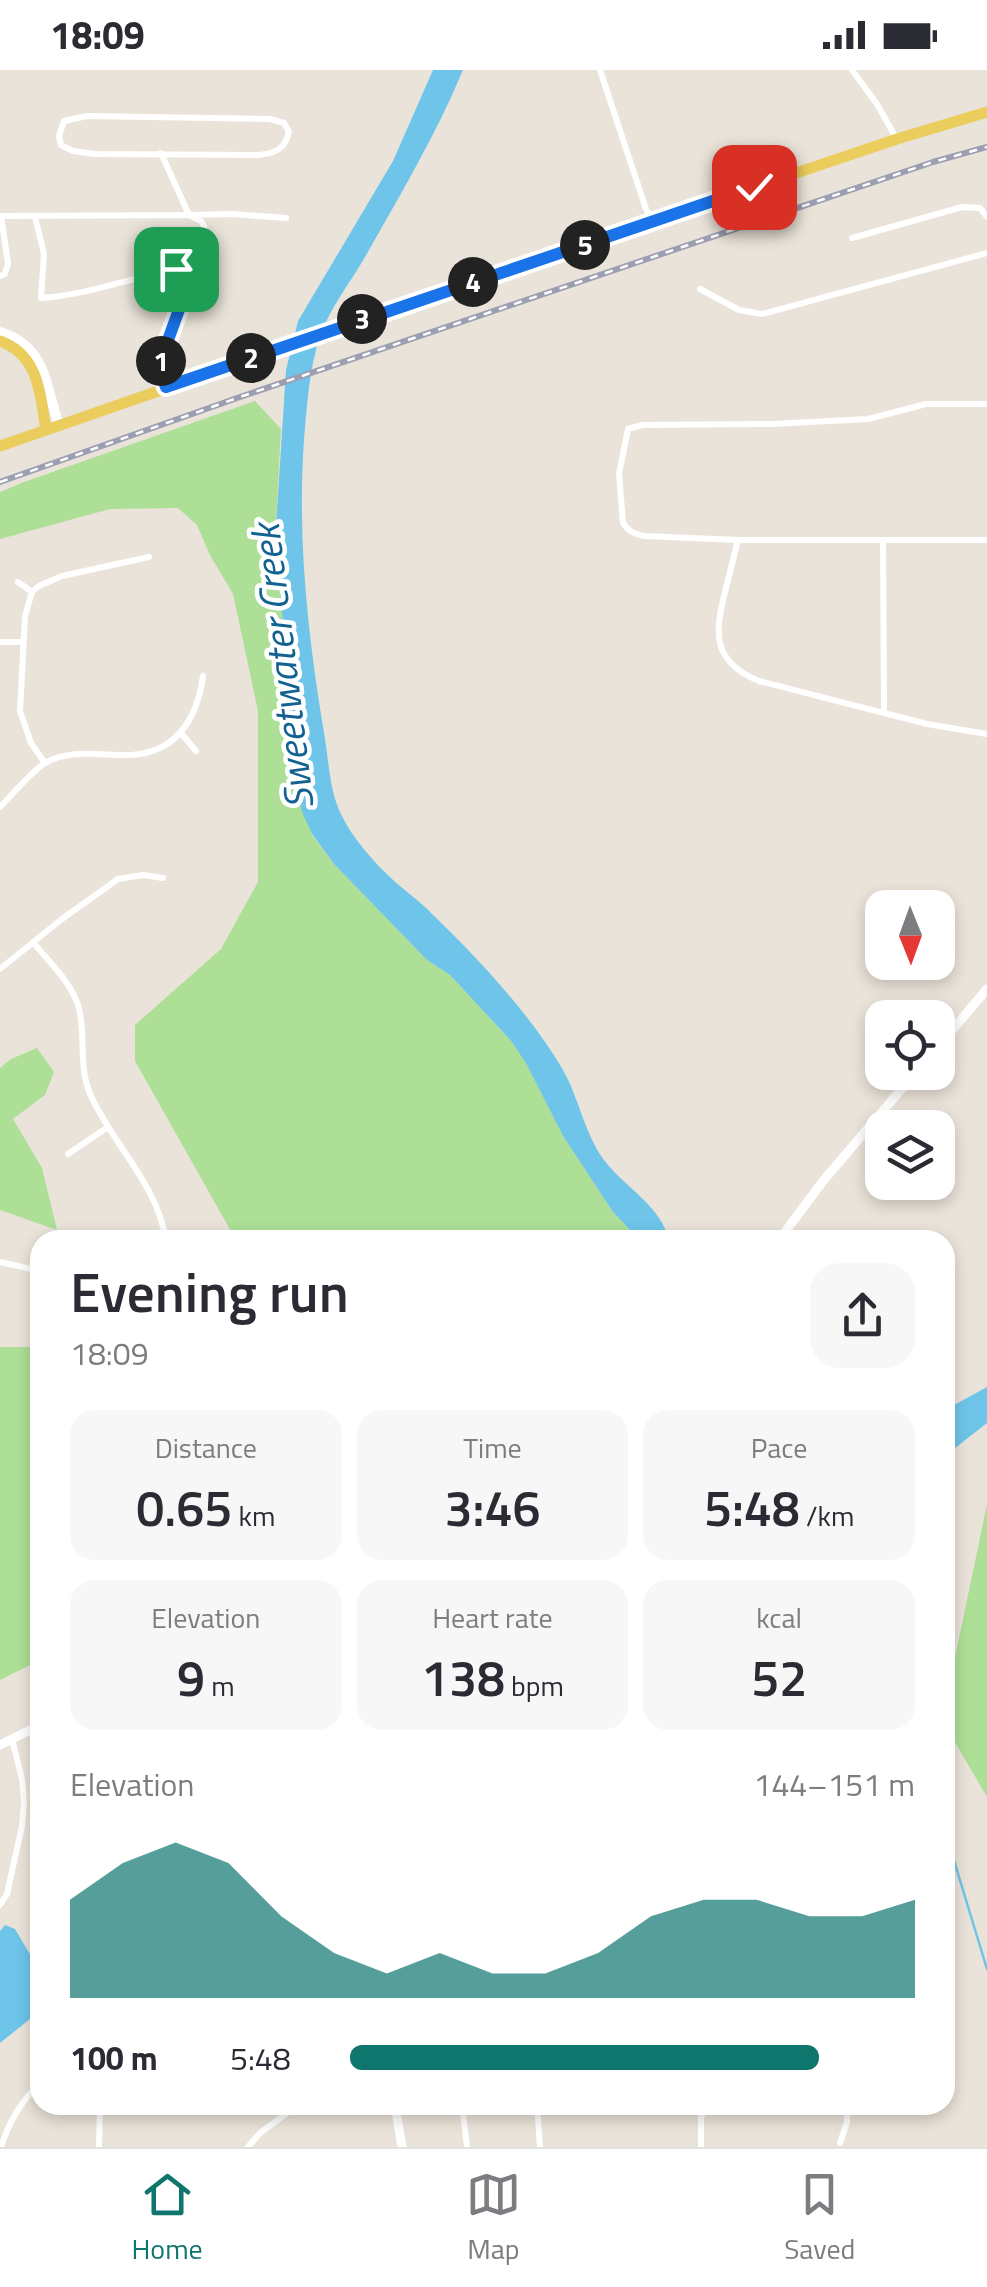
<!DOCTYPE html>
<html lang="en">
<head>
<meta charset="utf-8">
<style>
	:root { --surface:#fff; --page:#f7f7f7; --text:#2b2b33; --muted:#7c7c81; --line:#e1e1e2; --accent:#0f766e }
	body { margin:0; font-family:"Titillium Web",sans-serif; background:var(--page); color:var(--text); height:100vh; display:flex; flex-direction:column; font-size:38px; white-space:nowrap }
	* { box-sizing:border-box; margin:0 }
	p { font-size:32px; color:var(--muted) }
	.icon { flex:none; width:55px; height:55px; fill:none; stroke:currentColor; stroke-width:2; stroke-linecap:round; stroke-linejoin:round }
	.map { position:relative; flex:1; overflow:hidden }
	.details { position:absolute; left:30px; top:1160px; width:925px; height:885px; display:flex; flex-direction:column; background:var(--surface); border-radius:30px; box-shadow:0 5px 15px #0003 }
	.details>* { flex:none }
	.needle { width:65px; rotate:179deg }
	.controls { position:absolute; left:865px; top:820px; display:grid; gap:20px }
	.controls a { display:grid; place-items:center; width:90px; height:90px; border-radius:20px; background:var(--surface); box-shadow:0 5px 15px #0003; font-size:50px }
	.pin { position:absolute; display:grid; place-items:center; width:85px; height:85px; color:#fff; margin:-42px; border-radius:20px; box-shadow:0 5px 15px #0006 }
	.km { position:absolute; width:50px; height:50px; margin:-25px; border-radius:50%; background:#222; color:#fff; font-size:28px; line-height:50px; text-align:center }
	.round { display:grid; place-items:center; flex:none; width:105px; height:105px; border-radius:30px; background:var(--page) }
	.summary { display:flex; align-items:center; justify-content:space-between; height:170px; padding:0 40px }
	h1 { font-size:55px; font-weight:600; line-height:75px }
	.stats { display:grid; grid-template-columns:repeat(3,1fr); gap:15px; height:170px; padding:10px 40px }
	.stats div { display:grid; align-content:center; border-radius:25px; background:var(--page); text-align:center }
	.stats b { font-size:50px; font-weight:600 }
	.stats small { font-size:28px; font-weight:400 }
	.stats p { font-size:28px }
	.chart { height:280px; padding:20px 40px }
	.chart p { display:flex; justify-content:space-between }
	.chart svg { width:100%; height:180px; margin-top:10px; fill:var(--accent); opacity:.7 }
	ul { padding:0 40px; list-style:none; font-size:32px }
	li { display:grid; grid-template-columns:160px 120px 1fr; align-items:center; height:75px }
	li i { height:25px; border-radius:12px; background:var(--accent) }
	.status { display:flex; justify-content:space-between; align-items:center; height:70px; padding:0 50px; background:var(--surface); direction:ltr }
	.status svg { height:28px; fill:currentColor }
	.menu { display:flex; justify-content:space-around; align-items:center; height:140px; border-top:2px solid var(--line); background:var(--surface); font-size:28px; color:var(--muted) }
	.menu a { display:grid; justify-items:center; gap:5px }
	.menu .active { color:var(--accent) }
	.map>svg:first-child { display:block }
	.green { fill:#addf97 }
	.water { fill:#6ec5e9 }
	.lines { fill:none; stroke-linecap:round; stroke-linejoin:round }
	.stream { stroke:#6ec5e9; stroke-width:2.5 }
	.minor { stroke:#fff; stroke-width:6 }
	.tertiary { stroke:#fff; stroke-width:9 }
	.secondary { stroke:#fff; stroke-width:10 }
	.primary { stroke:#ebcd5d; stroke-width:11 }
	.rail-casing { stroke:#9c9fb1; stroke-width:6 }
	.rail { stroke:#fff; stroke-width:2.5; stroke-dasharray:8; stroke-linecap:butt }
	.route-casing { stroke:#fff; stroke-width:20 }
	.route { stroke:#1a73e8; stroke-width:12 }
	.labels { text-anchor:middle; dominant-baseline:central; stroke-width:9; stroke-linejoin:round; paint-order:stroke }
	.water-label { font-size:40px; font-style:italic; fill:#126291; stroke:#fff }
</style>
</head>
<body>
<div class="status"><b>18:09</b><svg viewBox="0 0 49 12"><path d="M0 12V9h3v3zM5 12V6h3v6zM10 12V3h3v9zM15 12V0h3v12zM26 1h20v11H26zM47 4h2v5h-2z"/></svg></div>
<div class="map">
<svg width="987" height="2077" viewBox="0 0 987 2077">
	<rect width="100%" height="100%" fill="#eae3d9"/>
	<!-- green -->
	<path class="green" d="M255,331L281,359L275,471L282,543L287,638L312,765L334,794L427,890L450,905L512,972L527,994L563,1066L613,1142L631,1161L634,1170H236L135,991V955L221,879L258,812V641L233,524L210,485L197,455L178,438L110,439L0,469V422L24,412Z
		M37,978L54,1002L45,1025L13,1049L42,1098L57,1160L0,1140V998L11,989Z
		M0,1277H40V1590L0,1610Z
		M987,1434V1727L945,1655V1636Z"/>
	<!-- water -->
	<path class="water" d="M433,0H463C436,65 399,127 365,187C350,213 330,238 320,266C309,300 307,335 304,370C297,469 308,566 324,663C329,690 329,720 341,744C352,768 373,791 392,809C405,821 420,831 432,844C479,889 530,944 563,1000C580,1030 585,1068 608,1095C629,1120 660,1136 669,1170H634L631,1161L613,1142L563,1066L527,995L512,972L450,905L427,890L334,794L312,764L302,742L296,715L291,683L282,543L275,471L286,300L298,251L393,91Z
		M987,1317V1353L945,1386V1340Z
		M5,1855L15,1859L40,1901V1941L0,1973V1861Z"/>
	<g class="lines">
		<!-- stream -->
		<path class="stream" d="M945,1761L987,1899"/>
		<!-- minor -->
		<path class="minor" d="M600,0L646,139L653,150
			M852,0L877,34L896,68
			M87,46L270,49L284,53L289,62C285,79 276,83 259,85L95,84L73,81L61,75L59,66L64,51Z
			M161,83L189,145L232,144L286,148
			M0,146L189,145L201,151L204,156L205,169L194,198C142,202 93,225 41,228L44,184L35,147
			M852,168L962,137L980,138L987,147
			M0,206L5,204L8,193L1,146
			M700,219L739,240L762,244L987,183
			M166,317L159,299L194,198
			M987,334H926L868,349L772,354L642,355L628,359L619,404L623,453C629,462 635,464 644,466L738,470H987
			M738,470C734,486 730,502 726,518C715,561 710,591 759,611L927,654L987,664
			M883,471L884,642
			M18,512L32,522
			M0,572H24
			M181,663L196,681
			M45,693L31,673L20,641L25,546L32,522L39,516L62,506L149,487
			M0,737C12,725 32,701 45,693C71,678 103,686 131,685C178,682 197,648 203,606
			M33,872C48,891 70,911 78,935C87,963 77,996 91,1026C114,1076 157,1114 166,1170
			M0,899L62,849L118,809L143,805L163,808
			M68,1084L108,1057
			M0,1192L40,1201
			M0,1835L7,1824L22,1756L24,1733L22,1709L12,1669
			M462,2035L467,2077
			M537,2035L540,2077
			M840,2073L847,2052V2035
			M1,2077C8,2054 22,2029 40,2014
			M99,2077L100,2035
			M248,2077L260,2063L298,2035
			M701,2077V2048L705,2035"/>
		<!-- tertiary -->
		<path class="tertiary" d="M938,977L987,919
			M779,1170L823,1111L916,1002
			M0,1675L40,1655
			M395,2035L402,2077"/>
		<!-- secondary -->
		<path class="secondary" d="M0,262C47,276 45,316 59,355"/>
		<!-- primary -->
		<path class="primary" d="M0,271C39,285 40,324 46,360
			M0,376L449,220L897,69L987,42"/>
		<defs>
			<path id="rail" d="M0,412L240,327L933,92L987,77"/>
		</defs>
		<!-- rail casing -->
		<use href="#rail" class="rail-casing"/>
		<!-- rail -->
		<use href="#rail" class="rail"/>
	</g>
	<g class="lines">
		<defs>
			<path id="route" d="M176,199L194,198L163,284L159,299L166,317L754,117"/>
		</defs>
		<!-- route casing -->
		<use href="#route" class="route-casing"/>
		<!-- route -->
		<use href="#route" class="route"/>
	</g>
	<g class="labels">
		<!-- water labels -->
		<g class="water-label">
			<text transform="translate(282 597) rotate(-97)">Sweetwater Creek</text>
		</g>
	</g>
</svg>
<div class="controls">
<a><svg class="needle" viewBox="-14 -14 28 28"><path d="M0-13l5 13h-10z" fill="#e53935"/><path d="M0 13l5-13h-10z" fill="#7c7c81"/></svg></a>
<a><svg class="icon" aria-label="locate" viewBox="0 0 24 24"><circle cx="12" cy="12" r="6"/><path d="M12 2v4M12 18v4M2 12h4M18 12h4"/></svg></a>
<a><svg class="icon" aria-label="layers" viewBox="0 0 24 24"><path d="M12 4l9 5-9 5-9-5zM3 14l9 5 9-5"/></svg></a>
</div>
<div class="pin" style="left:176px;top:199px;background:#1e9e55"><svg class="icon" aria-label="arrive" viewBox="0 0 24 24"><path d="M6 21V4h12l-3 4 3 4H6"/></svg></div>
<div class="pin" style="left:754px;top:117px;background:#d93025"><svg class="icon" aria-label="check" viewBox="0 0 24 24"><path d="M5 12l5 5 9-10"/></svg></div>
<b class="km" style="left:161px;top:291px">1</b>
<b class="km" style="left:251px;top:288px">2</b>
<b class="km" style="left:362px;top:249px">3</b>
<b class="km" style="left:473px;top:212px">4</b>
<b class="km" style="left:585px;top:175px">5</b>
<section class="details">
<div class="summary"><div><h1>Evening run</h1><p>18:09</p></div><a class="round"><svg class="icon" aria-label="share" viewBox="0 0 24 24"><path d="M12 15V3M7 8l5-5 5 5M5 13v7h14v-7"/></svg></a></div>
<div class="stats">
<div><p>Distance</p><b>0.65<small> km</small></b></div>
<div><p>Time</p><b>3:46</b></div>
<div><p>Pace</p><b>5:48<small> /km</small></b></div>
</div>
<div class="stats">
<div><p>Elevation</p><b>9<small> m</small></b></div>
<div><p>Heart rate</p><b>138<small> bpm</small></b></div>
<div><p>kcal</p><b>52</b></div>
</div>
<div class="chart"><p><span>Elevation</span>144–151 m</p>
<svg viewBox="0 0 160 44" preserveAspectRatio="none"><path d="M0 44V20L10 11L20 6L30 11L40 24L50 33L60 38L70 33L80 38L90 38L100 33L110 24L120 20L130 20L140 24L150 24L160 20V44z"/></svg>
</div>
<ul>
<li><b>100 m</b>5:48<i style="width:83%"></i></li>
</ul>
</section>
</div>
<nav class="menu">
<a class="active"><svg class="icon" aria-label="home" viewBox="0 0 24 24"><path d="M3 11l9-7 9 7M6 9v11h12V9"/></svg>Home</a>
<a><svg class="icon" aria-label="map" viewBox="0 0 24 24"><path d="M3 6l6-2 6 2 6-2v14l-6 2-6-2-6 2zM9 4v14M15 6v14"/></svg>Map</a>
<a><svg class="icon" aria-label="saved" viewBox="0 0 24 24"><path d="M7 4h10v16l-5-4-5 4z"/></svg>Saved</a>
</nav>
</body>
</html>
